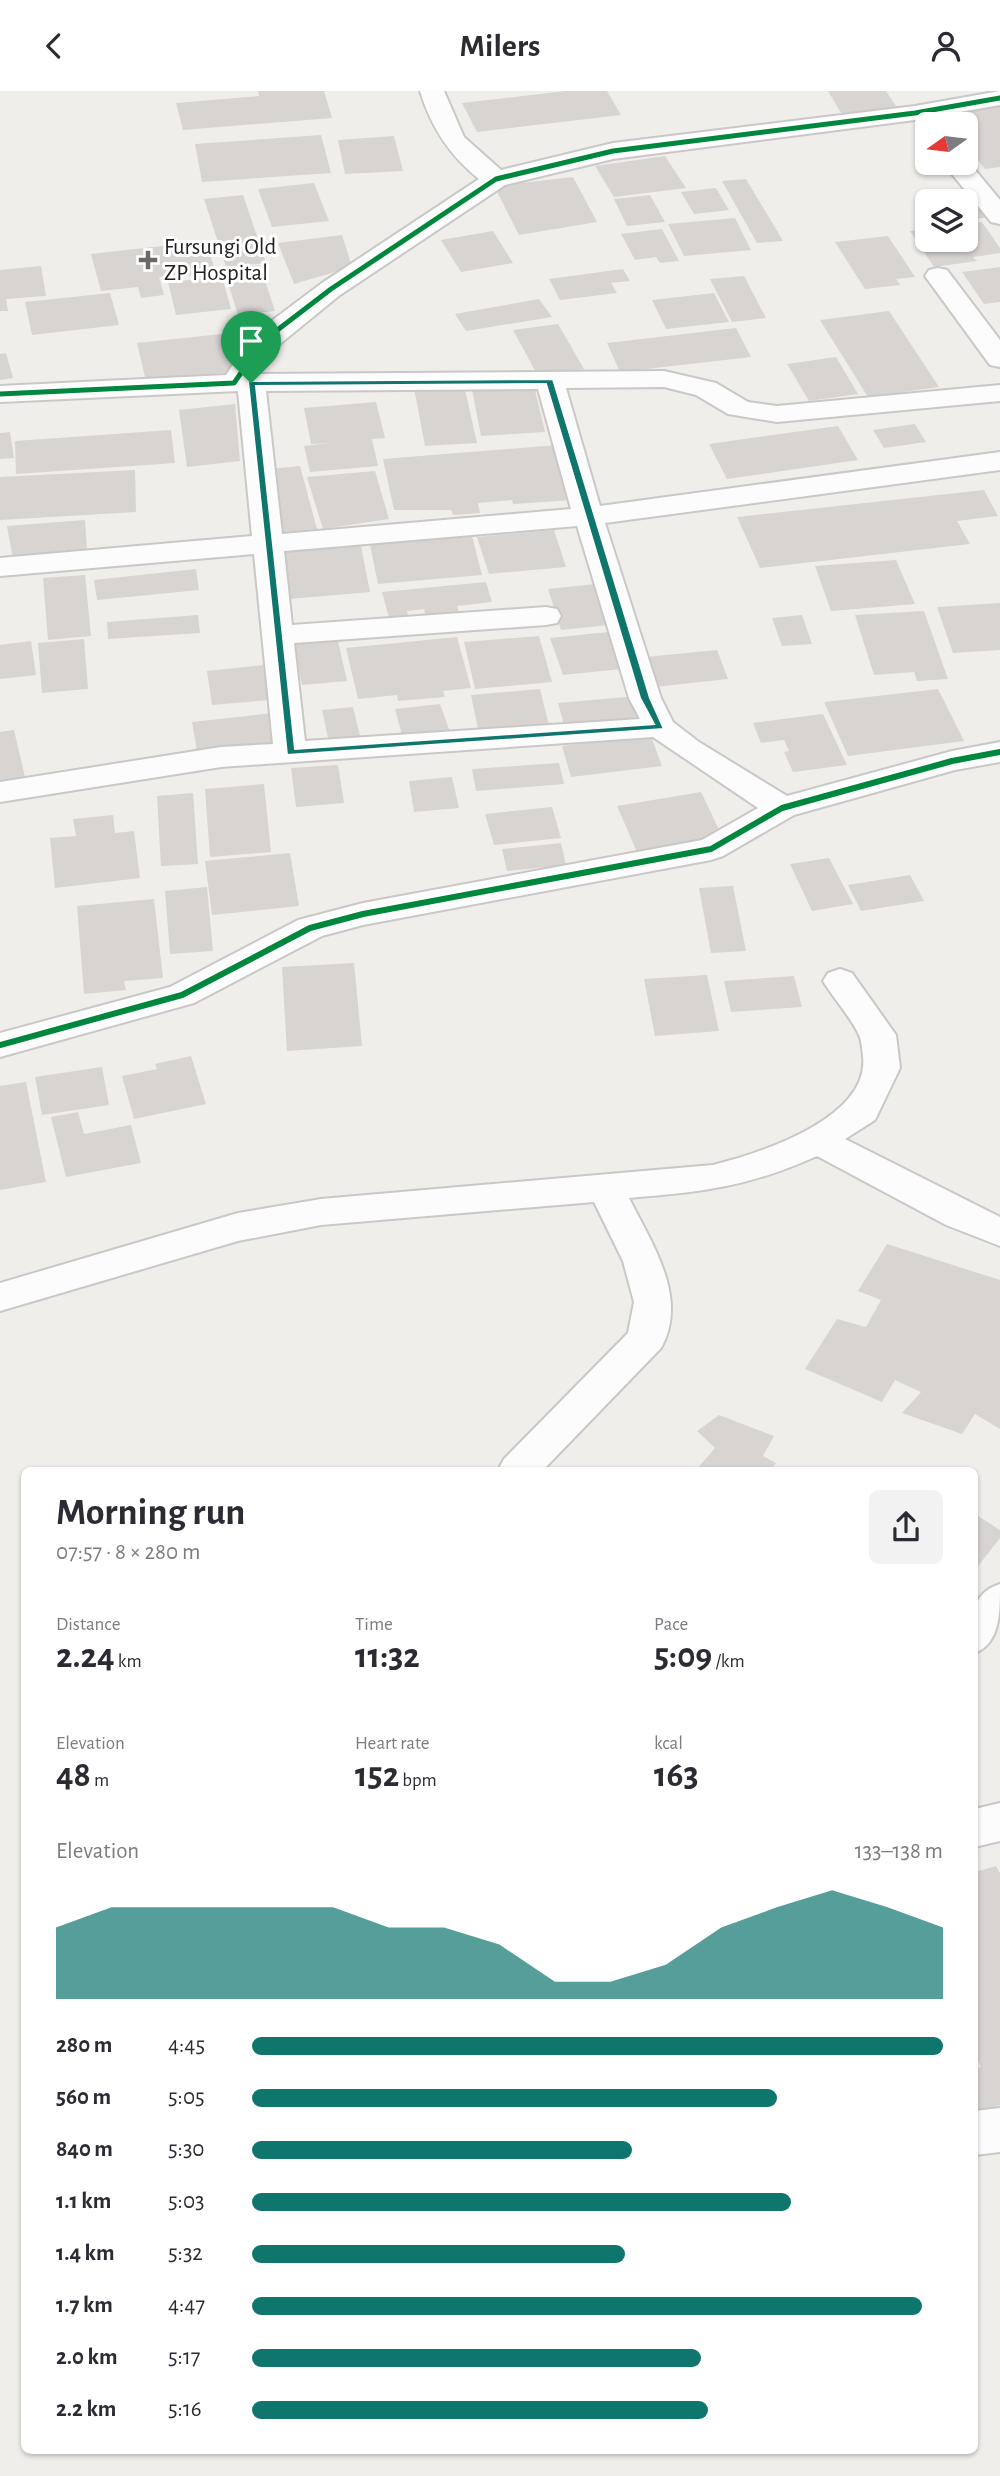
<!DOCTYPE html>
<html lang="en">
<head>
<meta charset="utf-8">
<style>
	:root { --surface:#fff; --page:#f2f2f3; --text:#2b2b33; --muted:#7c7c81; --accent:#0f766e }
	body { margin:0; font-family:"Alegreya Sans",sans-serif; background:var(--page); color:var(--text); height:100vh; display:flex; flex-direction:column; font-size:26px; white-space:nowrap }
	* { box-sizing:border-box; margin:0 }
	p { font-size:23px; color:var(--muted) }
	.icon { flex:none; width:38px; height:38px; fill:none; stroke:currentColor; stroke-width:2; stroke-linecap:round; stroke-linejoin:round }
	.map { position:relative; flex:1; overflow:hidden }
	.sheet { position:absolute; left:21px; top:1376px; width:957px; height:987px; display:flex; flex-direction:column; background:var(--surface); border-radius:10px; box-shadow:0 2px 5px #0004 }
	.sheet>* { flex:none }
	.needle { width:46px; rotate:256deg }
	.buttons { position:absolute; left:915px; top:21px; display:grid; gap:14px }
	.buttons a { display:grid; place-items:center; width:63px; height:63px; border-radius:10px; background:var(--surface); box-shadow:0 2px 5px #0004; font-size:35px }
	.pin { position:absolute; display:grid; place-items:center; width:60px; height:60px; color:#fff; margin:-72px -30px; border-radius:50% 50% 50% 0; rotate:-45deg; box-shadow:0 0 7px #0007 }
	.pin .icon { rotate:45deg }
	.round { display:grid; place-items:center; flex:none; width:74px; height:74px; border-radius:10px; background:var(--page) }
	.summary { display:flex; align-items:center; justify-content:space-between; height:119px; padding:0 35px }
	h1 { font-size:38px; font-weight:600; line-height:52px }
	.figures { display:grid; grid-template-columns:repeat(3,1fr); gap:10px; height:119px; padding:7px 35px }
	.figures div { display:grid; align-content:center }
	.figures b { font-size:35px; font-weight:600 }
	.figures small { font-size:19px; font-weight:400 }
	.figures p { font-size:19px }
	.chart { height:196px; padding:14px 35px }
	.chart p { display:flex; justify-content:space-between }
	.chart svg { width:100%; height:126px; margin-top:7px; fill:var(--accent); opacity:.7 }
	ul { padding:0 35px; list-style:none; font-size:23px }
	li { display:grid; grid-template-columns:112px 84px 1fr; align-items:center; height:52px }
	li i { height:18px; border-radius:9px; background:var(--accent) }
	header { display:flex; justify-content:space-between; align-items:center; height:91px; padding:0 35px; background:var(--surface); font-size:32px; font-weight:600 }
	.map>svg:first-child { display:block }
	.building { fill:#d7d4d2 }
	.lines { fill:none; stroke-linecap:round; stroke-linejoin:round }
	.minor-casing { stroke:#c9c8c7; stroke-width:4 }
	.minor { fill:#fdfcfc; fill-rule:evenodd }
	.cycleway-far1-casing { stroke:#fff; stroke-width:9 }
	.cycleway-casing { stroke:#fff; stroke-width:10 }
	.cycleway-far1 { stroke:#00873e; stroke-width:5 }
	.cycleway { stroke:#00873e; stroke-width:6 }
	.route { fill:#0f766e; stroke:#fff; stroke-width:2; fill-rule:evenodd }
	.poi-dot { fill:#6a6968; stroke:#fff; stroke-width:2.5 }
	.labels { text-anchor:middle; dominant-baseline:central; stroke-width:6; stroke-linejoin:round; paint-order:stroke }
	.far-poi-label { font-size:23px; fill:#222; stroke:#fff; text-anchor:start }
</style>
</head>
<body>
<header><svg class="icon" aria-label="back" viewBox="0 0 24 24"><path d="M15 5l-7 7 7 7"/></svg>Milers<svg class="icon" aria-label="person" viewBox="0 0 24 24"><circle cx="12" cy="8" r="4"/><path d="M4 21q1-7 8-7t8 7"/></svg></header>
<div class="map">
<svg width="1000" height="2385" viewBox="0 0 1000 2385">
	<rect width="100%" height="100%" fill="#f0eeeb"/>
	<!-- building -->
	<path class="building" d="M258,0H324L332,27L183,39L176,12L259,5Z
		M566,0H607L621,24L477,41L462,12Z
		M828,0H886L899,20L843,25Z
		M1000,15V76L985,78L966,54V33H949L941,23Z
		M321,44L331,82L202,91L195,53Z
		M394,45L403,80L345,83L338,49Z
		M665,65L686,97L614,106L595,75Z
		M573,86L597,131L519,144L494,95Z
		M746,88L783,150L757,152L722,90Z
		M314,92L329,130L272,136L258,98Z
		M716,97L729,119L694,123L681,101Z
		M243,104L266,172L226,176L204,108Z
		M650,104L665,131L627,135L614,108Z
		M976,105L991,126L966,129V110H943Z
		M735,127L751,159L684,165L668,133Z
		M982,131L1000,157V162L973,166L977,170L934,176L910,140L928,138V149H966V133Z
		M662,138L679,170L660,172L656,166L635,169L621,143Z
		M493,140L513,172L461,181L441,149Z
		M342,144L352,176L294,193L278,152Z
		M888,145L915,186L896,188L900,194L865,198L835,151Z
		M206,150L216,183L159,186L164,204L141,207L138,196L101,200L91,163Z
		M260,174L275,220L238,224L224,179Z
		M41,175L46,205L6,208L8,220H0V179Z
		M1000,176V211L984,213L962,181Z
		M623,178L630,190L611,192L617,202L560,209L549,188Z
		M744,185L766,227L732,231L710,188Z
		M222,186L231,218L176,224L168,191Z
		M110,202L119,234L32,244L25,211Z
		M714,202L729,231L666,238L652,209Z
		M539,208L552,226L466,240L455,223Z
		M889,220L939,296L868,306L820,229Z
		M558,233L584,278L538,285L513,239Z
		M736,237L751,266L620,281L607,252Z
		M231,242L241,280L146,290L137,252Z
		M6,262L13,287L0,289V263Z
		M836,266L858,303L809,310L787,273Z
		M464,294L477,352L425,355L414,297Z
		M534,295L545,341L481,345L472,299Z
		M376,311L385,347L372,348L378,375L310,381L304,355L330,352L311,353L304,317Z
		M235,313L240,370L187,376L179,319Z
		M915,333L926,351L884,357L873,339Z
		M838,335L858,369L727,388L709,353Z
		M171,339L175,372L16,383L15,350Z
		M10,341L14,367L0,368V342Z
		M558,354L574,409L513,413L512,409L478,412L480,422L453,424L451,419H394L383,368Z
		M300,375L317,438L276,442L270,378Z
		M135,379L136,421L0,429V386Z
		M375,380L389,428L323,438L307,386Z
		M984,399L998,425L957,430L970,453L760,477L737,426Z
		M85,429L87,461L13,468L7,435Z
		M554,439L566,476L489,483L477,446Z
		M471,441L482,484L378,493L369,449Z
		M361,455L370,501L290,508L283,461Z
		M896,469L915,513L831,520L815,475Z
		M196,478L199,499L97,509L94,489Z
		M85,484L91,545L48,549L43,487Z
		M486,491L492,511L457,515L459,522L426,525L424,518L407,520L408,525L389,527L382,501Z
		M605,492L619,533L561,539L548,498Z
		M1000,512V559L953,562L937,516Z
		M924,520L948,588L917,590L914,581L874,584L855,524Z
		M198,524L200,542L108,548L107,531Z
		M802,524L812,553L782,555L772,527Z
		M608,541L621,578L563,584L550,547Z
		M539,545L552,591L475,598L464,551Z
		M337,546L347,590L302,594L293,551Z
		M457,546L471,597L443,600L445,606L398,610L397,604L358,608L346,557Z
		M84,548L88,598L42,602L38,552Z
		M31,550L36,584L0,588V554Z
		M717,559L728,588L645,597L636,567Z
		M263,574L269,609L212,614L207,580Z
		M540,598L551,642L480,648L471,604Z
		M938,598L964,650L848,665L824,611Z
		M637,605L645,630L565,637L558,612Z
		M440,613L450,641L403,648L395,618Z
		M353,616L362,653L330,656L322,619Z
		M273,622L279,651L197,660L192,631Z
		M823,623L847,674L793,681L784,661L789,660L784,649L761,652L753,632Z
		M14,639L25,686L0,689V641Z
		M651,645L662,675L571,686L562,655Z
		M559,672L564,693L476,700L472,678Z
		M338,674L344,712L296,716L291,677Z
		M452,686L459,717L414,721L409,690Z
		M264,693L271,761L210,766L205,698Z
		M701,701L723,747L637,761L617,715Z
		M193,702L198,773L161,775L157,705Z
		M552,716L561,747L494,754L485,723Z
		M113,724L115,742L134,740L140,787L55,797L50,747L76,745L73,728Z
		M561,752L566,774L507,780L502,758Z
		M290,762L299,815L212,824L205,770Z
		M829,767L853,813L812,820L790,773Z
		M910,784L924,810L861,820L848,794Z
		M733,795L746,860L711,862L699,797Z
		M207,796L213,860L170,863L165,800Z
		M154,808L163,887L124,890L126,899L84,903L77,815Z
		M354,872L362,955L287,960L282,876Z
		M707,884L719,940L655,945L644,888Z
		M794,885L802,916L731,921L724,890Z
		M191,965L206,1013L134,1028L122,985L157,978L155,973Z
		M102,976L109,1014L42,1024L35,986Z
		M26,991L46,1091L0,1099V995Z
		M78,1021L84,1043L131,1034L141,1072L66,1086L51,1026Z
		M887,1153L1000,1189V1338L975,1323L962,1343L902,1322L921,1301L895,1289L882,1311L805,1278L837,1228L866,1236L881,1209L858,1200Z
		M719,1324L774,1345L763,1365L776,1372L771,1379H696L715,1357L697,1340Z
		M975,1423L1000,1439V1447L975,1479Z
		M996,1775L1000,1782V2014L975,2022V1978L981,1976L975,1964V1781Z"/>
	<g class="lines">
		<defs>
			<path id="minor" d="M420,0H444L464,46L501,79L613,52L915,15L1000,0V14L915,29L613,68L505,94L340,204L270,261L254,283L664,280L716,292L748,311L777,315L1000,294V310L777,331L728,323L696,304L664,296L566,297L600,415L1000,361V379L605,432L661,607L673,631L699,651L787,705L952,660L1000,651V671L955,679L794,724L723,765L711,769L363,834L322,845L194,912L0,966V942L170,896L298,829L363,812L702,749L758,717L653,646L221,676L0,711V691L221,656L273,653L254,463L0,485V467L252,445L238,300L0,311V295L226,284L250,249L270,231L322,192L479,88C449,64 431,36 420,0ZM538,298L571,418L282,443L266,300ZM577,435L629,607L640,628L305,650L294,552L546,534L557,532L561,525L557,518L546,516L292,534L284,460Z
				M966,68L1000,109V133L991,131L943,72H966Z
				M938,177L947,179L1000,249V276L990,274L925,185L929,179Z
				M840,878L852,882L896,944L900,977L875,1029L845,1048L1000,1126V1155L946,1134L817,1065C748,1096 703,1101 629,1107C652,1153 689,1207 661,1257L543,1379H498L504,1368L628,1242L634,1211L623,1170L594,1111L321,1134L238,1150L0,1220V1192L238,1122L321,1108L713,1074C761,1062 870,1027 863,965C862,958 862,950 859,944C850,925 834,908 823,890L828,882Z
				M1000,1493C1000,1523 1000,1552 975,1562C975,1532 966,1504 1000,1493Z
				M1000,1712V1750L975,1756V1718Z
				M1000,2017V2061L975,2064V2020Z"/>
		</defs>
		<!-- minor casing -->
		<use href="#minor" class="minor-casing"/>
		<!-- minor -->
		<use href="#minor" class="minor"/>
		<defs>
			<path id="cycleway-far1" d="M0,303L234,292L260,255L280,237L331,198L496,88L613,60L915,22L1000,7"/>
			<path id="cycleway" d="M0,954L182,904L310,837L363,823L711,758L782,717L952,670L1000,661"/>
		</defs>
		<!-- cycleway-far1 casing -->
		<use href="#cycleway-far1" class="cycleway-far1-casing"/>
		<!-- cycleway casing -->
		<use href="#cycleway" class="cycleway-casing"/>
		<!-- cycleway-far1 -->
		<use href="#cycleway-far1" class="cycleway-far1"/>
		<!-- cycleway -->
		<use href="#cycleway" class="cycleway"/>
	</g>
	<!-- route -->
	<path class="route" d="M553,288L650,607L664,638L287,664L248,290ZM546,293L640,607L654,633L295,658L256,295Z"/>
	<!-- markers -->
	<path class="poi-dot" d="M144.5 158.5h7v7h7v7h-7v7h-7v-7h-7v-7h7z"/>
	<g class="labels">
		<!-- far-poi labels -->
		<g class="far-poi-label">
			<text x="164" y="156">Fursungi Old<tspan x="164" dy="26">ZP Hospital</tspan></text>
		</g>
	</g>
</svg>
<div class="buttons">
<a><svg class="needle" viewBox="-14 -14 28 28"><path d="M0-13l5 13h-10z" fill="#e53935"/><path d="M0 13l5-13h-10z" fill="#7c7c81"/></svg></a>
<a><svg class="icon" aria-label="layers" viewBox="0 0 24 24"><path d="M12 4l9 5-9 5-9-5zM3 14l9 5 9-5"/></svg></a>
</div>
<div class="pin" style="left:251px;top:292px;background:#1e9e55"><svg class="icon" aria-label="arrive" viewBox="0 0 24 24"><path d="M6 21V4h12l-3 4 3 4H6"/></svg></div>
<section class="sheet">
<div class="summary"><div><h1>Morning run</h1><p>07:57 · 8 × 280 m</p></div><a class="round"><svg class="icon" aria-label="share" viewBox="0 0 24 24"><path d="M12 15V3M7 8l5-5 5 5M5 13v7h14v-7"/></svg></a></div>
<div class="figures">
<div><p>Distance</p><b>2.24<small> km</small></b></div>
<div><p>Time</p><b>11:32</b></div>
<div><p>Pace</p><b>5:09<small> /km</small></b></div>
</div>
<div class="figures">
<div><p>Elevation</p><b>48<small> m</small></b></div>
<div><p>Heart rate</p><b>152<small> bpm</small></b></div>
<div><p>kcal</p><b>163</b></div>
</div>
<div class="chart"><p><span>Elevation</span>133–138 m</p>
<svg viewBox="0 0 160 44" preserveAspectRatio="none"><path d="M0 44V19L10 12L20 12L30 12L40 12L50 12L60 19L70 19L80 25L90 38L100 38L110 32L120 19L130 12L140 6L150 12L160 19V44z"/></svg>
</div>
<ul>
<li><b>280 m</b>4:45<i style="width:100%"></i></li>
<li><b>560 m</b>5:05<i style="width:76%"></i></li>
<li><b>840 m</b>5:30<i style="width:55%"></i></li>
<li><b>1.1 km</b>5:03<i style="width:78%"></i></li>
<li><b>1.4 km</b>5:32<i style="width:54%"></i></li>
<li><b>1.7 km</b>4:47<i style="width:97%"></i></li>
<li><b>2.0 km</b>5:17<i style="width:65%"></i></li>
<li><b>2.2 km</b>5:16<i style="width:66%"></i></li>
</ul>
</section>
</div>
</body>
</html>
